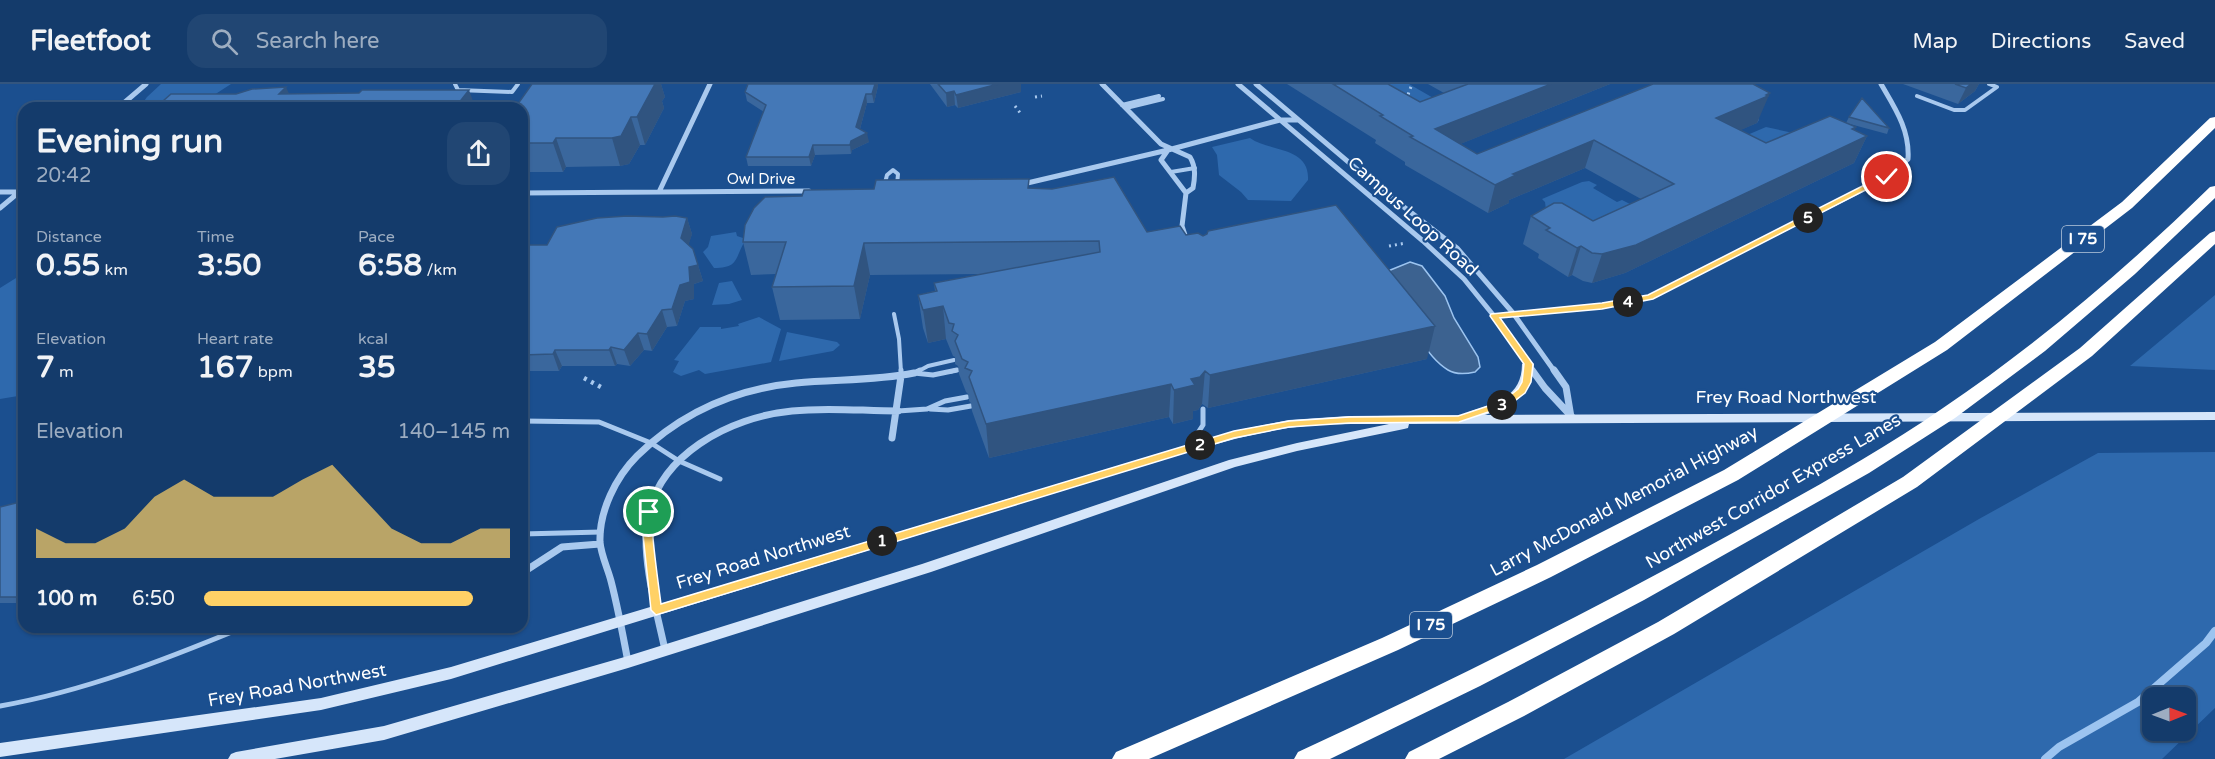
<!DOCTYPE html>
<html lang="en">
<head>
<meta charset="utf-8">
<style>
	:root { --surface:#143b6b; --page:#214673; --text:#f1f3f6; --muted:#9dadc1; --line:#33557e; --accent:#ffd166 }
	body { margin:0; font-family:"Varela Round",sans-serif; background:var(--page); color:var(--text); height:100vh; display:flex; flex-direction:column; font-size:22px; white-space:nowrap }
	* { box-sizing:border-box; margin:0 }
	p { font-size:20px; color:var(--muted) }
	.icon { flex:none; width:33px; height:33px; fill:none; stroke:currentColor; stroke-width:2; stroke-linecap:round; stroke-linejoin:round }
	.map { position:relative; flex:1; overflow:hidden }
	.panel { position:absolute; left:18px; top:18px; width:510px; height:531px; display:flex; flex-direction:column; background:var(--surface); border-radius:18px; box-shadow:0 2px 4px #0004,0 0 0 2px var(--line) }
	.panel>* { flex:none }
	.needle { width:39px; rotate:89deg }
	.buttons { position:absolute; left:2142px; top:603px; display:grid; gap:12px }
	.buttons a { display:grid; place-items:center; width:54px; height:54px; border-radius:12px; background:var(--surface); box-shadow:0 2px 4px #0004,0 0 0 2px var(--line); font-size:30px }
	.pin { position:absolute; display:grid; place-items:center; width:51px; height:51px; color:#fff; margin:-26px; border:3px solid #fff; border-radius:50%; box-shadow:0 2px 6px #0007 }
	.km { position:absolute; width:30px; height:30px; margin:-15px; border-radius:50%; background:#222; color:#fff; font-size:16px; line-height:30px; text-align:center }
	.round { display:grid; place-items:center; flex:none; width:63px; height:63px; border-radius:18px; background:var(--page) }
	.overview { display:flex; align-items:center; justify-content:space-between; height:102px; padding:0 18px }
	h1 { font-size:33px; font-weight:700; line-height:45px }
	.stats { display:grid; grid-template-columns:repeat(3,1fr); gap:9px; height:102px; padding:6px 18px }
	.stats div { display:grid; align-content:center }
	.stats b { font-size:30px; font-weight:700 }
	.stats small { font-size:16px; font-weight:400 }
	.stats p { font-size:16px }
	.chart { height:168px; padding:12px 18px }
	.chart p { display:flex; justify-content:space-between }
	.chart svg { width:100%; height:108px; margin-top:6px; fill:var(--accent); opacity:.7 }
	ul { padding:0 18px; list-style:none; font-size:20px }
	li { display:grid; grid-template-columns:96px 72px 1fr; align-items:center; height:45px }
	li i { height:15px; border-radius:8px; background:var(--accent) }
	header { display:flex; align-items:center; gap:36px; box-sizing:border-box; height:84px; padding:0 30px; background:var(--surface); border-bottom:2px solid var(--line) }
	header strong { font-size:28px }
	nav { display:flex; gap:33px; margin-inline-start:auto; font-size:21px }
	.search { width:420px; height:54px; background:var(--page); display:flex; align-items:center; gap:15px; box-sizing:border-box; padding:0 21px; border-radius:18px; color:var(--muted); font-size:22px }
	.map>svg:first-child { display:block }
	.green { fill:#2e69ad; fill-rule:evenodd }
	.water { fill:#3c6290; stroke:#9cc4f0; stroke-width:1.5 }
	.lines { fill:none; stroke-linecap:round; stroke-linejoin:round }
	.stream { stroke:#9cc4f0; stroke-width:8 }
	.path-far1 { stroke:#a9c9ee; stroke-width:3; stroke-dasharray:2 4; stroke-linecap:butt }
	.path { stroke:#a9c9ee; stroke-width:4.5; stroke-dasharray:3 5; stroke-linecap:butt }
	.service-far1 { stroke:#a9c9ee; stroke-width:4 }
	.service { stroke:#a9c9ee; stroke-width:5 }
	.minor-far1 { stroke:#a9c9ee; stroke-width:5 }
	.minor { stroke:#a9c9ee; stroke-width:7 }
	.secondary { fill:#d6e6fa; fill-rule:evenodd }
	.motorway { fill:#fff; fill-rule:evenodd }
	.wall { fill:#3a679d }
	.shaded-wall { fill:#305480 }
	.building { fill:#4478b7; stroke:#305480; stroke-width:1.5 }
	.route { fill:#ffd166; stroke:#fff; stroke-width:1.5 }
	.labels { text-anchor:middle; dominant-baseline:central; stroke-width:4.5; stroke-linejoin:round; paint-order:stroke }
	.far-street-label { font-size:15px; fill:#fff; stroke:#1b4f8f }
	.shield { fill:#1b4f8f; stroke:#bbcadd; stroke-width:1.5 }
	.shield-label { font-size:16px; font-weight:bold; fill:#fff }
	.street-label { font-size:18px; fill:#fff; stroke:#1b4f8f }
</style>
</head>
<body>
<header>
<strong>Fleetfoot</strong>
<div class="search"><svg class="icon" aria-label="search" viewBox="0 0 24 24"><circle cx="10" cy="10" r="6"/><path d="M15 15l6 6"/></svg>Search here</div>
<nav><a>Map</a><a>Directions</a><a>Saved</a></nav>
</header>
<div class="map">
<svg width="2215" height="675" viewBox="0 0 2215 675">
	<rect width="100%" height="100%" fill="#1b4f8f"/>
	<!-- green -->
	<path class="green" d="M161,0H231L214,11L158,24H139L147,13Z
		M1375,0H1409L1442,19L1420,34Z
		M1766,43L1798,50L1756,73L1726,60Z
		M1250,54C1269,68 1310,62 1308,96L1291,117L1248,116L1241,108L1219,91L1217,71L1212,63Z
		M1589,97L1597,101L1593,104L1617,118L1622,116L1634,122L1591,147L1546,126L1545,118L1542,115L1582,98Z
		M736,148L737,152L746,155C734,174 740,184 714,184L703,168L708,163L711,152Z
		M24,189V311L0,315V204Z
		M732,197L742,216L729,220L712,221L719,199Z
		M2215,211V286L2130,282Z
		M759,233L781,245L771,278L705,290L699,286L681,292L673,288L679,277L674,276L700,243H721V245L739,242L738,240Z
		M787,248L837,258L840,261L833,267L779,277Z
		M2215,368V624L2162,675H1564L1979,435L2098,369ZM2152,614H2186V646H2152Z"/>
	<!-- water -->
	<path class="water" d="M1410,178L1422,182L1445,212L1454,234L1478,273L1480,283L1475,288C1466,290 1456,291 1448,286C1419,269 1402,217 1388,187Z"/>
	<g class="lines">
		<!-- stream -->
		<path class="stream" d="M2045,675L2059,663L2138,618L2206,559L2215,547"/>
		<!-- path-far1 -->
		<path class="path-far1" d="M1035,13L1042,12
			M1406,16L1412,0
			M1015,22L1021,30
			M1389,162L1406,159"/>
		<!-- path -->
		<path class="path" d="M584,294L601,303"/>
		<!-- service-far1 -->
		<path class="service-far1" d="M455,0L458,6L512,8L518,0
			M1917,12L1954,26H1965L1997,3L1989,0
			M1122,21L1159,12
			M1126,24L1163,15
			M1171,88L1195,84
			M885,99L887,91L893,86L898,90L897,101
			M894,230L899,255L901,288
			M917,288L928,282L954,276
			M949,288L957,286"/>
		<!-- service -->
		<path class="service" d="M901,286V292
			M914,289L933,291L957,286
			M914,289L920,286
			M930,325L948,326L971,322
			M898,327L927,325L945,317L967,313
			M522,337L599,338L651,359L679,377L720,395
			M1188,364L1203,341V325
			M522,450L601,448
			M0,622C85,607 164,576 244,543"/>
		<!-- minor-far1 -->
		<path class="minor-far1" d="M1102,0L1161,60L1190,73C1196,83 1195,93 1193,104L1186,109
			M1238,0L1423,157L1464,195L1494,232L1533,288
			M1256,0L1378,103L1457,164L1513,229L1555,288
			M118,24L146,0
			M1168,66L1161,76L1186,109L1182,142L1185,151
			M1023,100L1168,66L1280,36H1298
			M0,108H18
			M659,108L710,0
			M522,109L809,107
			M0,124L24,104
			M1494,232L1602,222L1650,213L1887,93L1908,75C1910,46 1895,24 1881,0"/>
		<!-- minor -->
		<path class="minor" d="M1532,286L1545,304L1572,333
			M1554,286L1566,303L1571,333
			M892,354L901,292
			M522,489L562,463L600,460
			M665,566C657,528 642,478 647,439C656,371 730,333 792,327C827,323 863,327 898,327
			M628,578C623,551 618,524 611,497C608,485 601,471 600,458C599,427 616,393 637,372C681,329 735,305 796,299C835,295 875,297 914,289"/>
		<!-- secondary -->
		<path class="secondary" d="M1528,276L1534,280C1533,312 1512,322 1485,331L2215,328V336L1409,340L1408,344L1404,345L1297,367L1235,383L931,488L628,584L384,656L275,675H228L231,670L236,668L384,642L628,572L922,480L1229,376L1297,359L1389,340C1356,340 1321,339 1288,344C1235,352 1184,370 1132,385L451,595L321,626L0,673V659L321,614L451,583L1234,347L1289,336L1349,332L1467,331L1469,328C1496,319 1522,313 1522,280Z"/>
		<!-- motorway -->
		<path class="motorway" d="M2215,33V44L2132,124L1947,266L1738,396L1551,493L1398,566L1149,675H1112L1116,668L1382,554L1537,481L1724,386L1935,258L2122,118L2210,34Z
			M2215,102V114L2135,190L2045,267L1955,334L1869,389L1644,516L1480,602L1330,675H1294L1298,668C1444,600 1588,529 1729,451C1801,411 1875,371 1943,324C2039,259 2127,184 2210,103Z
			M2215,147V160L2092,272L1917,403L1674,550L1524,632L1439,675H1405L1409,668L1508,618L1658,538L1903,393L2080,264L2210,149Z"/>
	</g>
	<!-- wall -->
	<path class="wall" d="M532,0H661L665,13L662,17L664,24L645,61H640L629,80L620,82L566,83L563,88H522V24Z
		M748,0H878V2L874,19H867L860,45L869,58L852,66L851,70L815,71L811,82H748L746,73L764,28L747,17L745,8Z
		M930,0H1021V8L958,24L955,21L947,23Z
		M1287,0H1388L1420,18L1444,9L1428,0H1610L1460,60L1477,70L1653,0H1754L1759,36L1757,39L1740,46L1766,59L1856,43L1854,46L1867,52L1854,79L1625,189L1592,199L1583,197L1572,191L1568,193L1538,174L1539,170L1523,160L1531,132L1593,137L1641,115L1585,84L1509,116V119L1488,129L1405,81V78L1375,59L1376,56Z
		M1903,0H1979L1975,7L1958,20Z
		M1849,33L1889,44L1887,50L1846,39Z
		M1029,104L1147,148L1203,152L1427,275L1208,324L1202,320L1198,326L1193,327V335L1173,340L1169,333L989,374L972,327L971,319L969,317L968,310L966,308L959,290L958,282L955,280V273L953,272L946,255L928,259L923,244L918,211L935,207L934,199L982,190L870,191L860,235L780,236L772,203L776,190L751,191L743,158L802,112Z
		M663,133L687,134L692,150L688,161L698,181L703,197L694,200V215L685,217L677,242L667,243L652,267L644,266L630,282L617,280L615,282H562L559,287H529L524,275L522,274V161H547Z
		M24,417V519H0V423Z"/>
	<!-- shaded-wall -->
	<path class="shaded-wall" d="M652,0H661L665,13L662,17L664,24L645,61L637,33Z
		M875,0H878V2L874,19L872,10Z
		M998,0H1021V8L958,24L956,11Z
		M1551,0H1610L1438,69L1435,45Z
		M1971,0H1979L1975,7L1958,20L1966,4Z
		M286,3L291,14L279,10Z
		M469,6L473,17L468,24H460L458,20Z
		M954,7L955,21L947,23L946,9Z
		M1770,9L1757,39L1705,62L1716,34Z
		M866,10L867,19L858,52L856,43Z
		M631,33L640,61L629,80L620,82L612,54Z
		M1856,43L1847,61L1867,52L1854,79L1625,189L1592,199L1602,170Z
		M867,49L869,58L852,66L851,70L850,61L851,57Z
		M556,54L566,83L563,88L553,59Z
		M1594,56L1585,84L1509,116V119L1488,129L1495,101L1513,90Z
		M813,61L815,71L811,82L809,73Z
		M687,134L692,150L686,170L681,154Z
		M864,159L870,191L860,235L854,202Z
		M1581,162L1572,191L1568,193L1577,164Z
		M698,181L703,197L694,200V215L685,217L677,242L672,225L680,201L689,183Z
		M943,222L946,255L928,259L923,226Z
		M662,226L667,243L652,267L647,250Z
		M1435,242L1427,275L1208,324L1210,291Z
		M638,249L644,266L630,282L624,266Z
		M611,263L617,280L615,282L609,266Z
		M555,266L562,282L559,287L553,270Z
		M1205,287L1202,320L1198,326L1193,327V335L1173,340L1174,306Z
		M1171,300L1169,333L989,374L986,340Z"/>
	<!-- building -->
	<path class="building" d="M532,0H655L637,33H631L621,52L612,54H556L553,59H522V24H515Z
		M748,0H875L872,10H866L856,43L867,49L851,57L850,61H813L809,73H746L766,21L745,8Z
		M938,0H998L956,11L954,7L946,9Z
		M1333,0H1388L1420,18L1468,0H1551L1435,45L1477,70L1653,0H1753L1770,9L1766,11L1768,12L1716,34L1766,59L1830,32L1856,43L1852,45L1867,52L1636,161L1602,170L1592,169L1581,162L1577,164L1546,146L1550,144L1531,132L1554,119H1562L1593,137L1674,100L1594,56L1513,90L1516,91L1495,101L1410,53L1413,52L1380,32L1383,31Z
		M1955,0H1971L1966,4Z
		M286,3L279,10L359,9L362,6H469L458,20H465L462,24H155L171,10H236L252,5Z
		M1862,14L1889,44L1849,33Z
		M1114,93L1147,148L1180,142L1186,151L1198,149L1203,152L1207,150L1208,147L1336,121L1435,242L1210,291L1205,287L1200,293L1191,295L1195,301L1174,306L1171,300L986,340L969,293L972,287L965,284L968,278L962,275L955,257L958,251L952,247L954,240L949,239L943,222L923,226L918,211L937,207L934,199L1100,168L1099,157L864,159L854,202L772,203L786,158H743L745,141L754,124L765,113L802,112L804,106L874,105L876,96L1029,95L1028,104L1052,105Z
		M627,132L663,133L675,132L687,134L681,154L693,165L698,181L689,183L690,198L680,201L672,225L662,226L647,250L638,249L624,266L611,263L609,266H555L553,270L522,271L527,263L522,260V161H547L557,143L597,134Z
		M24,417V513H0V423Z"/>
	<!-- route -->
	<path class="route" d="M1884,91L1891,93L1653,215L1602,225L1500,234L1533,280L1531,298L1525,309L1509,321L1459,338L1349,339L1289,343L1234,354L656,531L651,526L642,441L645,426H653C655,434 653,445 653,454C655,476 658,498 661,520L1234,347L1289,337L1349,333L1458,332L1503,317L1518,305L1522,298L1524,280L1490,232L1491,230L1602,219L1648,211Z"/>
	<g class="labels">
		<!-- far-street labels -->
		<g class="far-street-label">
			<text x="761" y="95">Owl Drive</text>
		</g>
		<!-- shield labels -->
		<g class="shield">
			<rect x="2062" y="142" width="42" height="26" rx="4.5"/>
			<rect x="1410" y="528" width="42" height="26" rx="4.5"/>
		</g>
		<g class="shield-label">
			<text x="2083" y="155">I 75</text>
			<text x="1431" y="541">I 75</text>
		</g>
		<!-- street labels -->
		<g class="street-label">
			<text transform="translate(1413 132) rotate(42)">Campus Loop Road</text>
			<text x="1786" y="313">Frey Road Northwest</text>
			<text transform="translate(1773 407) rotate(-30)">Northwest Corridor Express Lanes</text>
			<text transform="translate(1624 417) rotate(-28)">Larry McDonald Memorial Highway</text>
			<text transform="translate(763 473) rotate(-17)">Frey Road Northwest</text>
			<text transform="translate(297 601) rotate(-10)">Frey Road Northwest</text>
		</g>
	</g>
</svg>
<div class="buttons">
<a><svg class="needle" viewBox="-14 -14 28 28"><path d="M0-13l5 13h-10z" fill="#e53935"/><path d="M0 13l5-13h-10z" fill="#9dadc1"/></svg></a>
</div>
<div class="pin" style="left:649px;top:428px;background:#1e9e55"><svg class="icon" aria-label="arrive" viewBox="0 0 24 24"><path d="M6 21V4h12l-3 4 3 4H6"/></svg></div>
<div class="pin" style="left:1887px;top:93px;background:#d93025"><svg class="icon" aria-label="check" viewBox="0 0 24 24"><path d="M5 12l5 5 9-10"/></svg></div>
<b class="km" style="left:882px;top:457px">1</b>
<b class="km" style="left:1200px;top:361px">2</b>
<b class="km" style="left:1502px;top:321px">3</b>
<b class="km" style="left:1628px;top:218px">4</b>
<b class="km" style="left:1808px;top:134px">5</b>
<section class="panel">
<div class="overview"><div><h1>Evening run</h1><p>20:42</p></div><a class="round"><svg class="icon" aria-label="share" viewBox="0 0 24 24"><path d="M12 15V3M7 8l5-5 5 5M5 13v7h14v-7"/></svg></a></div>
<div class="stats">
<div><p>Distance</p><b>0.55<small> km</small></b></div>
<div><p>Time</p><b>3:50</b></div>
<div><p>Pace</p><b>6:58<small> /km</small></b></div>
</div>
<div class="stats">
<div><p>Elevation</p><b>7<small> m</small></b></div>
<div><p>Heart rate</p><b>167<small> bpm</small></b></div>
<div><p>kcal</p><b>35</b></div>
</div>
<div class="chart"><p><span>Elevation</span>140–145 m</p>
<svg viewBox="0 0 160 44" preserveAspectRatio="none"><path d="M0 44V32L10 38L20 38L30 32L40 19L50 12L60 19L70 19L80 19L90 12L100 6L110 19L120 32L130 38L140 38L150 32L160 32V44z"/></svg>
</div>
<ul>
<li><b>100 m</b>6:50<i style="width:88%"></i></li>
</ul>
</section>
</div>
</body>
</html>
